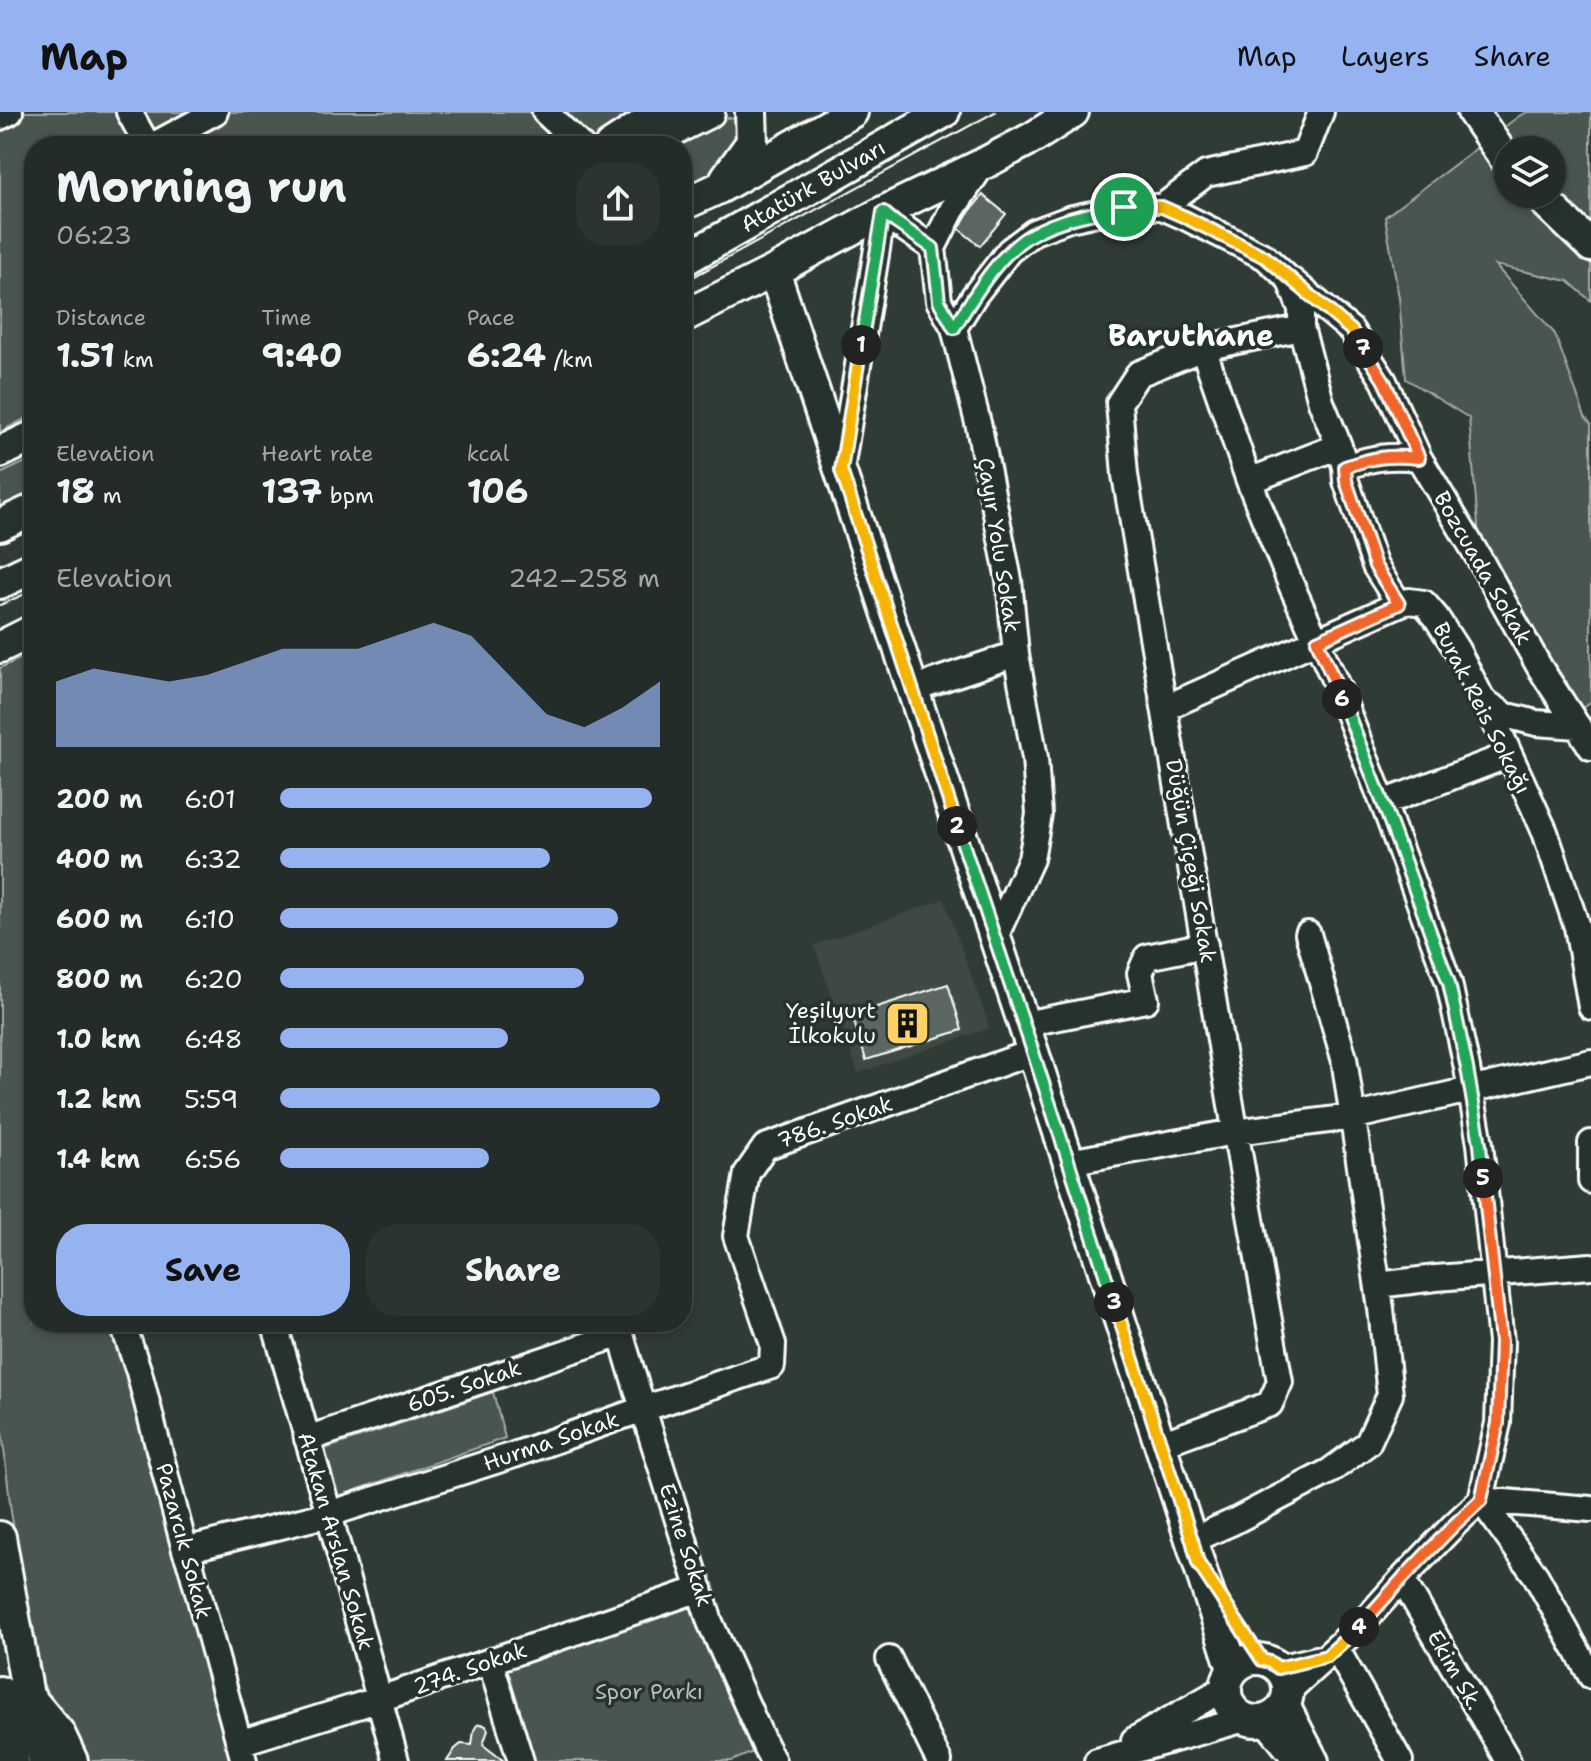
<!DOCTYPE html>
<html lang="en">
<head>
<meta charset="utf-8">
<style>
	:root { --surface:#232c28; --page:#2b3430; --text:#f1f3f6; --muted:#a3a7a8; --line:#404845; --accent:#95b2f1 }
	body { margin:0; font-family:"Shantell Sans",sans-serif; background:var(--page); color:var(--text); height:100vh; display:flex; flex-direction:column; font-size:30px; white-space:nowrap }
	* { box-sizing:border-box; margin:0 }
	p { font-size:26px; color:var(--muted) }
	.icon { flex:none; width:44px; height:44px; fill:none; stroke:currentColor; stroke-width:2; stroke-linecap:round; stroke-linejoin:round }
	.map { position:relative; flex:1; overflow:hidden }
	.panel { position:absolute; left:24px; top:24px; width:668px; height:1196px; display:flex; flex-direction:column; background:var(--surface); border-radius:32px; box-shadow:0 4px 12px #0003,0 0 0 2px var(--line) }
	.panel>* { flex:none }
	.tools { position:absolute; left:1494px; top:24px; display:grid; gap:16px }
	.tools a { display:grid; place-items:center; width:72px; height:72px; border-radius:50%; background:var(--surface); box-shadow:0 4px 12px #0003,0 0 0 2px var(--line); font-size:40px }
	.pin { position:absolute; display:grid; place-items:center; width:68px; height:68px; color:#fff; margin:-34px; border:4px solid #fff; border-radius:50%; box-shadow:0 2px 8px #0007 }
	.km { position:absolute; width:40px; height:40px; margin:-20px; border-radius:50%; background:#222; color:#fff; font-size:22px; line-height:40px; text-align:center }
	.round { display:grid; place-items:center; flex:none; width:84px; height:84px; border-radius:32px; background:var(--page) }
	.overview { display:flex; align-items:center; justify-content:space-between; height:136px; padding:0 32px }
	h1 { font-size:44px; font-weight:700; line-height:60px }
	.metrics { display:grid; grid-template-columns:repeat(3,1fr); gap:12px; height:136px; padding:8px 32px }
	.metrics div { display:grid; align-content:center }
	.metrics b { font-size:34px; font-weight:700 }
	.metrics small { font-size:22px; font-weight:400 }
	.metrics p { font-size:22px }
	.chart { height:224px; padding:16px 32px }
	.chart p { display:flex; justify-content:space-between }
	.chart svg { width:100%; height:144px; margin-top:8px; fill:var(--accent); opacity:.7 }
	.action { display:flex; gap:16px; margin-top:auto; padding:16px 32px }
	.action a { flex:1; height:92px; border-radius:32px; background:var(--accent); color:#111; font-size:32px; font-weight:700; line-height:92px; text-align:center }
	.action a+a { background:var(--page); color:var(--text) }
	ul { padding:0 32px; list-style:none; font-size:26px }
	li { display:grid; grid-template-columns:128px 96px 1fr; align-items:center; height:60px }
	li i { height:20px; border-radius:10px; background:var(--accent) }
	header { display:flex; align-items:center; gap:48px; box-sizing:border-box; height:112px; padding:0 40px; background:var(--accent); color:#111 }
	header strong { font-size:38px }
	nav { display:flex; gap:44px; margin-inline-start:auto; font-size:28px }
	.map>svg:first-child { display:block }
	.built { fill:#3c4842 }
	.green { fill:#4a544f; stroke:#a4aaa7; stroke-width:2; fill-rule:evenodd }
	.building { fill:#5b6661; stroke:#fff; stroke-width:2 }
	.lines { fill:none; stroke-linecap:round; stroke-linejoin:round }
	.minor-casing { stroke:#fff; stroke-width:30 }
	.major-casing { stroke:#fff; stroke-width:36 }
	.minor { stroke:#26332d; stroke-width:24 }
	.major { stroke:#26332d; stroke-width:30 }
	.tram { stroke:#fff; stroke-width:2 }
	.split-1-casing { stroke:#fff; stroke-width:16 }
	.split-2-casing { stroke:#fff; stroke-width:16 }
	.split-3-casing { stroke:#fff; stroke-width:16 }
	.split-4-casing { stroke:#fff; stroke-width:16 }
	.split-5-casing { stroke:#fff; stroke-width:16 }
	.split-6-casing { stroke:#fff; stroke-width:16 }
	.split-7-casing { stroke:#fff; stroke-width:16 }
	.split-8-casing { stroke:#fff; stroke-width:16 }
	.split-1 { stroke:#22a559; stroke-width:10 }
	.split-2 { stroke:#f5b400; stroke-width:10 }
	.split-3 { stroke:#22a559; stroke-width:10 }
	.split-4 { stroke:#f5b400; stroke-width:10 }
	.split-5 { stroke:#f0652b; stroke-width:10 }
	.split-6 { stroke:#22a559; stroke-width:10 }
	.split-7 { stroke:#f0652b; stroke-width:10 }
	.split-8 { stroke:#f5b400; stroke-width:10 }
	.labels { text-anchor:middle; dominant-baseline:central; stroke-width:7; stroke-linejoin:round; paint-order:stroke }
	.street-label { font-size:22px; fill:#fff; stroke:#26332d }
	.poi-label { font-size:22px; fill:#fff; stroke:#26332d; text-anchor:end }
	.park-label { font-size:22px; fill:#b7bbb9; stroke:#26332d }
	.district-label { font-size:30px; font-weight:bold; fill:#fff; stroke:#26332d }
</style>
</head>
<body>
<header>
<strong>Map</strong>
<nav><a>Map</a><a>Layers</a><a>Share</a></nav>
</header>
<div class="map">
<svg width="1591" height="1649" viewBox="0 0 1591 1649">
	<rect width="100%" height="100%" fill="#2f3b35"/>
	<filter id="ink" filterUnits="userSpaceOnUse"><feTurbulence type="fractalNoise" baseFrequency=".0125" numOctaves="2"/><feDisplacementMap in="SourceGraphic" scale="16" xChannelSelector="R" yChannelSelector="G"/><feConvolveMatrix kernelMatrix="1 2 1 2 8 2 1 2 1" color-interpolation-filters="sRGB"/></filter>
	<g filter="url(#ink)">
		<!-- built -->
		<path class="built" d="M944,787L990,916L858,961L814,833Z"/>
		<!-- green -->
		<path class="green" d="M0,0H643L594,34H34V302L0,320Z
			M1527,0H1591V189L1568,169L1495,153L1555,222L1585,305L1591,312V591L1580,597L1480,437L1469,306L1406,267L1399,186L1385,105L1519,4ZM1508,38H1552V82H1508Z
			M723,5L735,7L744,14L742,23L706,67L682,80V34H662Z
			M34,346V384L0,399V362Z
			M34,540V1210H122L230,1649H78L41,1567L11,1400L0,1301V556Z
			M493,1280L505,1326L339,1384L322,1338Z
			M689,1489L753,1640L732,1649H531L501,1558Z"/>
		<!-- building -->
		<path class="building" d="M983,83L1006,102L980,134L959,117L966,104Z
			M948,872L962,918L866,948L852,903Z
			M481,1612L486,1614L488,1618L483,1633L504,1649H447L455,1637L461,1632L472,1633L474,1618L477,1613Z"/>
		<g class="lines">
			<defs>
				<path id="minor" d="M129,0L148,34
					M545,0L581,34
					M0,5L10,0
					M152,34L215,0
					M983,52L952,98L933,136L939,189L954,216L979,315L1009,468L1016,542L1035,646L1039,702L1031,747L995,825
					M1162,95L1206,62L1305,41L1321,0
					M883,100L895,110L933,136
					M1291,168L1351,218L1384,269L1419,346L1480,448L1540,556L1591,635
					M954,216L974,184L1009,139L1034,120L1069,107L1124,95H1162L1185,105L1265,145L1289,167L1301,197V216L1307,237L1321,290L1339,334L1345,355L1346,369L1375,454L1399,492L1409,489L1424,491L1436,505L1457,538L1502,626L1545,720L1577,815L1591,895
					M1203,236L1249,369L1292,475L1338,576L1386,699L1449,871L1467,956L1480,1032L1501,1230L1498,1311L1481,1388L1455,1412L1402,1467L1360,1514L1287,1580
					M1345,355C1373,345 1390,343 1419,346
					M841,358L883,100
					M1249,369L1339,334
					M912,577L1016,542
					M1484,589L1505,603L1536,611L1578,614
					M1165,596L1399,492
					M1383,691L1509,643
					M1024,912L1146,888L1140,861L1147,845L1205,833
					M1591,1031V1069
					M1068,1050L1235,1020L1352,1005L1591,950
					M1378,1173L1436,1166L1591,1154
					M122,1210L139,1260L185,1438L191,1454L244,1649
					M274,1210L329,1402L396,1649
					M617,1210L643,1297L710,1510L765,1634L773,1649
					M307,1327L621,1222
					M1161,1332L1270,1292L1280,1270L1237,1029L1125,363L1119,291L1138,262L1203,236L1301,216
					M1481,1388L1536,1464L1591,1564
					M1481,1388L1591,1397
					M1192,1428L1233,1410L1330,1359L1368,1331L1390,1283L1381,1197L1344,946L1308,822
					M185,1438L329,1402L514,1343L643,1297L772,1254L773,1232L736,1124L747,1061L765,1035L1033,940
					M1402,1467L1508,1649
					M1336,1536L1400,1649
					M889,1547L939,1649
					M490,1549L521,1649
					M1278,1556L1325,1545
					M1285,1589L1316,1649
					M1264,1608L1297,1649
					M1134,1628L1225,1576
					M239,1631L380,1587L700,1477
					M1097,1649L1245,1607"/>
				<path id="major" d="M1473,0L1508,51
					M610,34L662,0
					M641,34L709,0
					M726,66L752,30L751,0
					M1537,82L1591,134
					M682,93L719,76L852,0
					M682,149L944,0
					M774,159L1033,940L1233,1557
					M682,205L774,159L883,100L983,52L1034,25L1073,0
					M0,340L34,324
					M0,413L34,397
					M0,471L34,455
					M0,535L34,518
					M0,1425L28,1584L44,1649
					M1226 1578a31 31 0 1 1 62 0a31 31 0 1 1-62 0Z
					M0,1580L13,1649
					M34,1591L59,1621L72,1649"/>
			</defs>
			<!-- minor casing -->
			<use href="#minor" class="minor-casing"/>
			<!-- major casing -->
			<use href="#major" class="major-casing"/>
			<!-- minor -->
			<use href="#minor" class="minor"/>
			<!-- major -->
			<use href="#major" class="major"/>
			<!-- tram -->
			<path class="tram" d="M682,171L995,0
				M0,493L34,478"/>
		</g>
	</g>
	<g class="lines" filter="url(#ink)">
		<defs>
			<path id="split-1" d="M861,233L883,100L895,110L933,136L939,189L954,216C974,184 1000,139 1034,121C1061,106 1095,101 1124,95"/>
			<path id="split-2" d="M861,233L841,358L957,714"/>
			<path id="split-3" d="M957,714L1033,940L1114,1190"/>
			<path id="split-4" d="M1114,1190L1192,1428L1198,1451L1262,1548L1270,1550L1278,1556L1327,1544L1359,1515"/>
			<path id="split-5" d="M1359,1515L1402,1467L1455,1412L1481,1388L1498,1311L1501,1230L1483,1066"/>
			<path id="split-6" d="M1342,587L1386,699L1449,871L1467,956L1480,1032L1483,1066"/>
			<path id="split-7" d="M1342,587L1317,529L1399,492L1375,454L1346,369L1345,355C1373,345 1389,343 1419,346L1384,269L1363,236"/>
			<path id="split-8" d="M1124,95H1162L1185,105L1265,145L1351,218L1363,236"/>
		</defs>
		<!-- split-1 casing -->
		<use href="#split-1" class="split-1-casing"/>
		<!-- split-2 casing -->
		<use href="#split-2" class="split-2-casing"/>
		<!-- split-3 casing -->
		<use href="#split-3" class="split-3-casing"/>
		<!-- split-4 casing -->
		<use href="#split-4" class="split-4-casing"/>
		<!-- split-5 casing -->
		<use href="#split-5" class="split-5-casing"/>
		<!-- split-6 casing -->
		<use href="#split-6" class="split-6-casing"/>
		<!-- split-7 casing -->
		<use href="#split-7" class="split-7-casing"/>
		<!-- split-8 casing -->
		<use href="#split-8" class="split-8-casing"/>
		<!-- split-1 -->
		<use href="#split-1" class="split-1"/>
		<!-- split-2 -->
		<use href="#split-2" class="split-2"/>
		<!-- split-3 -->
		<use href="#split-3" class="split-3"/>
		<!-- split-4 -->
		<use href="#split-4" class="split-4"/>
		<!-- split-5 -->
		<use href="#split-5" class="split-5"/>
		<!-- split-6 -->
		<use href="#split-6" class="split-6"/>
		<!-- split-7 -->
		<use href="#split-7" class="split-7"/>
		<!-- split-8 -->
		<use href="#split-8" class="split-8"/>
	</g>
	<!-- icons -->
	<defs>
		<symbol id="building-square" viewBox="-11 -11 22 22"><rect x="-9" y="-9" width="18" height="18" rx="4" fill="#ffd166" stroke="#26332d"/><path d="M-4-6H4V6H1V3H-1V6H-4ZM-2.5-4.3h1.7v1.8h-1.7ZM.8-4.3h1.7v1.8H.8ZM-2.5-1h1.7V.8h-1.7ZM.8-1h1.7V.8H.8Z" fill="#111"/></symbol>
	</defs>
	<g fill-rule="evenodd">
		<use href="#building-square" x="882" y="886" width="51" height="51"/>
	</g>
	<g class="labels">
		<!-- street labels -->
		<g class="street-label">
			<text transform="translate(813 74) rotate(-30)">Atatürk Bulvarı</text>
			<text transform="translate(999 433) rotate(81)">Çayır Yolu Sokak</text>
			<text transform="translate(1483 456) rotate(60)">Bozcuada Sokak</text>
			<text transform="translate(1482 596) rotate(63)">Burak Reis Sokağı</text>
			<text transform="translate(1191 749) rotate(80)">Düğün Çiçeği Sokak</text>
			<text transform="translate(835 1010) rotate(-19)">786. Sokak</text>
			<text transform="translate(464 1274) rotate(-19)">605. Sokak</text>
			<text transform="translate(551 1329) rotate(-19)">Hurma Sokak</text>
			<text transform="translate(184 1429) rotate(75)">Pazarcık Sokak</text>
			<text transform="translate(336 1429) rotate(74)">Atakan Arslan Sokak</text>
			<text transform="translate(686 1433) rotate(72)">Ezine Sokak</text>
			<text transform="translate(470 1556) rotate(-19)">274. Sokak</text>
			<text transform="translate(1455 1558) rotate(60)">Ekim Sk.</text>
		</g>
		<!-- poi labels -->
		<g class="poi-label">
			<text x="876" y="898">Yeşilyurt<tspan x="876" dy="25">İlkokulu</tspan></text>
		</g>
		<!-- park labels -->
		<g class="park-label">
			<text x="649" y="1579">Spor Parkı</text>
		</g>
		<!-- district labels -->
		<g class="district-label">
			<text x="1191" y="223">Baruthane</text>
		</g>
	</g>
</svg>
<div class="tools">
<a><svg class="icon" aria-label="layers" viewBox="0 0 24 24"><path d="M12 4l9 5-9 5-9-5zM3 14l9 5 9-5"/></svg></a>
</div>
<div class="pin" style="left:1124px;top:95px;background:#1e9e55"><svg class="icon" aria-label="arrive" viewBox="0 0 24 24"><path d="M6 21V4h12l-3 4 3 4H6"/></svg></div>
<b class="km" style="left:861px;top:233px">1</b>
<b class="km" style="left:957px;top:714px">2</b>
<b class="km" style="left:1114px;top:1190px">3</b>
<b class="km" style="left:1359px;top:1515px">4</b>
<b class="km" style="left:1483px;top:1066px">5</b>
<b class="km" style="left:1342px;top:587px">6</b>
<b class="km" style="left:1363px;top:236px">7</b>
<section class="panel">
<div class="overview"><div><h1>Morning run</h1><p>06:23</p></div><a class="round"><svg class="icon" aria-label="share" viewBox="0 0 24 24"><path d="M12 15V3M7 8l5-5 5 5M5 13v7h14v-7"/></svg></a></div>
<div class="metrics">
<div><p>Distance</p><b>1.51<small> km</small></b></div>
<div><p>Time</p><b>9:40</b></div>
<div><p>Pace</p><b>6:24<small> /km</small></b></div>
</div>
<div class="metrics">
<div><p>Elevation</p><b>18<small> m</small></b></div>
<div><p>Heart rate</p><b>137<small> bpm</small></b></div>
<div><p>kcal</p><b>106</b></div>
</div>
<div class="chart"><p><span>Elevation</span>242–258 m</p>
<svg viewBox="0 0 160 44" preserveAspectRatio="none"><path d="M0 44V24L10 20L20 22L30 24L40 22L50 18L60 14L70 14L80 14L90 10L100 6L110 10L120 22L130 34L140 38L150 32L160 24V44z"/></svg>
</div>
<ul>
<li><b>200 m</b>6:01<i style="width:98%"></i></li>
<li><b>400 m</b>6:32<i style="width:71%"></i></li>
<li><b>600 m</b>6:10<i style="width:89%"></i></li>
<li><b>800 m</b>6:20<i style="width:80%"></i></li>
<li><b>1.0 km</b>6:48<i style="width:60%"></i></li>
<li><b>1.2 km</b>5:59<i style="width:100%"></i></li>
<li><b>1.4 km</b>6:56<i style="width:55%"></i></li>
</ul>
<div class="action"><a>Save</a><a>Share</a></div>
</section>
</div>
</body>
</html>
